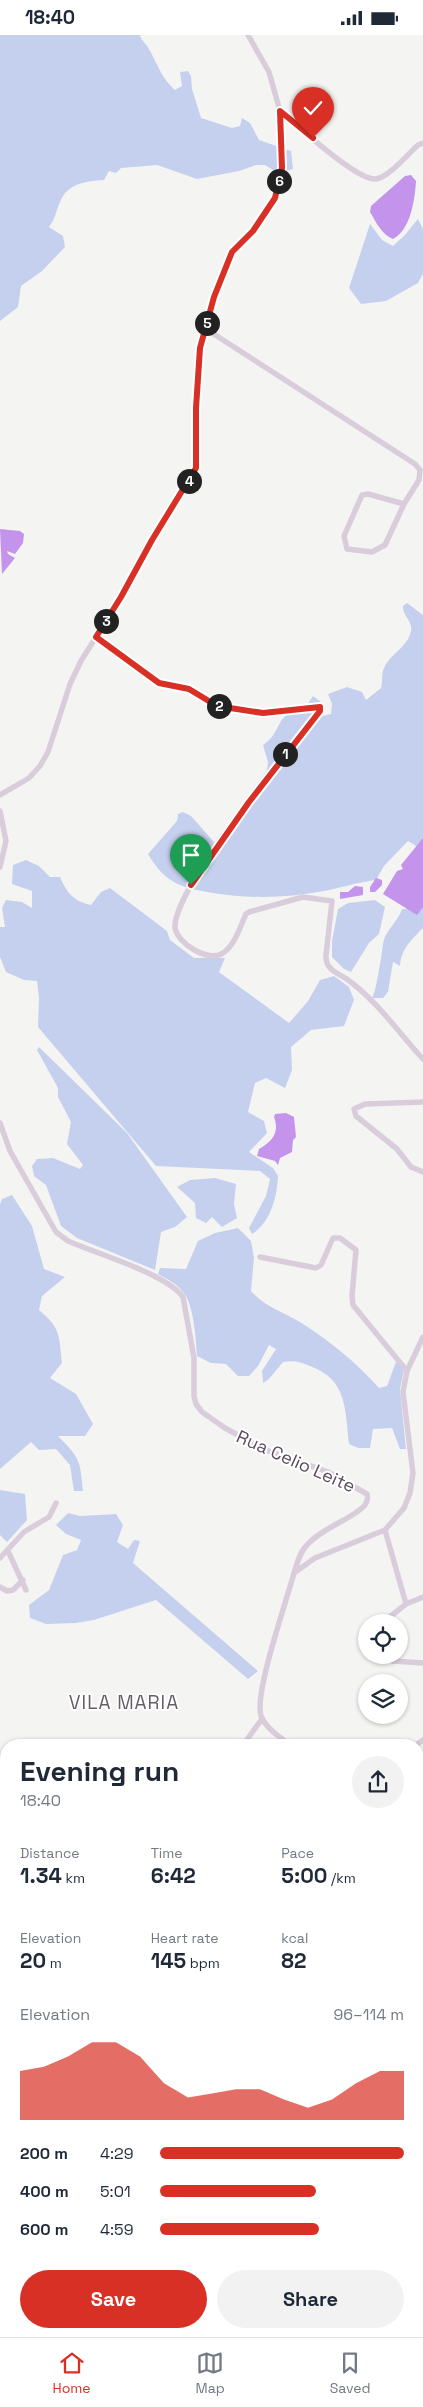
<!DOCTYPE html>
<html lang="en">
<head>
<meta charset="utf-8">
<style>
	:root { --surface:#fff; --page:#f2f2f3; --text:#1f2937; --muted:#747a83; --line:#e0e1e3; --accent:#d93025 }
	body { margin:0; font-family:"Space Grotesk",sans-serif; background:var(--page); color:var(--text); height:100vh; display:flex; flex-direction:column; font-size:19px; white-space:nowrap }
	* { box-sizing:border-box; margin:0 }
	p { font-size:16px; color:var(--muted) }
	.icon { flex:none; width:28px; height:28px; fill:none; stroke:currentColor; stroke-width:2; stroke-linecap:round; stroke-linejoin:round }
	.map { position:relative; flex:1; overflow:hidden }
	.panel { position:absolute; left:0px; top:1704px; width:424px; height:599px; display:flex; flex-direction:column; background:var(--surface); border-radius:20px 20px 0 0; box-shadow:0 1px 4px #0004 }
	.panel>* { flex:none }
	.tools { position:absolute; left:358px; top:1579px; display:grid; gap:10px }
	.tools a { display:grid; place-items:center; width:50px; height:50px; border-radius:50%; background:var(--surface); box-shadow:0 1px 4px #0004; font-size:25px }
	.pin { position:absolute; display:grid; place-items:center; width:42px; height:42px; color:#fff; margin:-51px -21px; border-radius:50% 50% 50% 0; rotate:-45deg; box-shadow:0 0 5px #0007 }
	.pin .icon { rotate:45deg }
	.km { position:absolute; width:25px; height:25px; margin:-12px; border-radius:50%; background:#222; color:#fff; font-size:14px; line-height:25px; text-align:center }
	.round { display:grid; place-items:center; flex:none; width:52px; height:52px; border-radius:26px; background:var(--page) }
	.summary { display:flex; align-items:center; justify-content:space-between; height:85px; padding:0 20px }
	h1 { font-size:28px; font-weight:700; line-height:38px }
	.metrics { display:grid; grid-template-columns:repeat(3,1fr); gap:8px; height:85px; padding:5px 20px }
	.metrics div { display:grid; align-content:center }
	.metrics b { font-size:21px; font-weight:700 }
	.metrics small { font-size:14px; font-weight:400 }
	.metrics p { font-size:14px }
	.chart { height:140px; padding:10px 20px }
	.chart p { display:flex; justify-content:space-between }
	.chart svg { width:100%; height:90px; margin-top:5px; fill:var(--accent); opacity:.7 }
	.button { display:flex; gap:10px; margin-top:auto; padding:10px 20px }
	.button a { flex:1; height:58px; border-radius:30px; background:var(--accent); color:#fff; font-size:20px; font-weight:700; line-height:58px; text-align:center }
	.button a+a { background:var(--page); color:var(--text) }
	ul { padding:0 20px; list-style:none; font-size:16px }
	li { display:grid; grid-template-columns:80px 60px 1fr; align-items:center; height:38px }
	li i { height:12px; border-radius:6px; background:var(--accent) }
	.status { display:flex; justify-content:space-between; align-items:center; height:35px; padding:0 25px; background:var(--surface); direction:ltr }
	.status svg { height:14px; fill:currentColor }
	.menu { display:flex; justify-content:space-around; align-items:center; height:70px; border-top:1px solid var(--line); background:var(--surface); font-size:14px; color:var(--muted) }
	.menu a { display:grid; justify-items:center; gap:2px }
	.menu .on { color:var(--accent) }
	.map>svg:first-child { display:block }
	.green { fill:#c5d0ef }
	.water { fill:#c493eb }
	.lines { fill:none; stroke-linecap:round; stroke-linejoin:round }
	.river { stroke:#c493eb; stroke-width:10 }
	.minor { stroke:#d9cddb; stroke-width:5.5 }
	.major { stroke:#ccb4d0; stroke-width:7 }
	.route-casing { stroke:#fff; stroke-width:10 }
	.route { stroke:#d93025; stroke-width:6 }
	.labels { text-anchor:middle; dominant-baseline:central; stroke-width:4; stroke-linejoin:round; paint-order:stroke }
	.street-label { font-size:18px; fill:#5c4b60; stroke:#fff }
	.neighbourhood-label { font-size:19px; letter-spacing:1px; fill:#675f68; stroke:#fff }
</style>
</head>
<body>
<div class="status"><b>18:40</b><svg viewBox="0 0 49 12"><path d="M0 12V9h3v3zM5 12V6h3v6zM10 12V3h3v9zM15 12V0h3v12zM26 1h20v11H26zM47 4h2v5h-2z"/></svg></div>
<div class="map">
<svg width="423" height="2302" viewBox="0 0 423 2302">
	<rect width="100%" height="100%" fill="#f4f5f3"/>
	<!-- green -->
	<path class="green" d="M0,0H140C141,6 146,8 149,14C157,28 162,44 175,55L182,51L180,37L188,36L191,41L192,54L201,83L232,93L240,91L242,83L250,88L259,105L291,116L293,134L283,137L273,135L265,130H256L239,136L197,144L157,130L121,133L116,138L109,136L104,145C87,146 67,148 60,167C56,176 55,184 49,192L63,201L65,212L42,236L21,251L18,272L0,286Z
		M418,184L423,194V239L418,248L386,266L361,269L349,253L370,189L382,205L393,211L404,201Z
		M407,568L423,580V822L416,811L408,806L384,831L376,845C358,847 341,853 324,856C286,863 251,864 213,858C181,853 165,848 148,819L177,786L178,779L183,777L191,781L214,807H217L229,792L244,766L267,735L268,727L263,710C284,696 271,681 307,670L313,661L321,667L319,682L331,679L332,669L328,659L347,652L362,657L366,665L381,653C383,646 381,640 384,633C390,619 408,612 411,596C413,586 402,580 403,571Z
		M26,825L39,831L50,842H60C67,858 73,866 91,870L101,857L110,853L167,896L170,905L194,923H225L219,937L289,988L308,966L320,945L334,941L349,952L354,965L344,991L311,995L291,1012L292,1035L285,1053L266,1043L255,1048L248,1077L264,1086L267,1098L249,1117L273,1133L278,1141C277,1162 271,1187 252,1199L249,1193L266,1161L270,1144L260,1136L156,1131L38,992L39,963L37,946L24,945L6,937L0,922V892H5L2,873L6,865L22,867L32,873V856L12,849L13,830Z
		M423,842V893C412,904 401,914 400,931L393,927L388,957L383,963H372C376,959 382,917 383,909C385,895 398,887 402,874H406Z
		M375,865L385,872L379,899L369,908L351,937L344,934L332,922V906L338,874L348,868Z
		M39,1012L127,1098L187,1182L175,1192L161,1197L155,1235L77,1203L61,1191L46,1150L34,1141L32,1131L37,1124L53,1123L80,1134L83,1130L67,1109L71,1087L58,1062V1053L37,1015Z
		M215,1143L236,1149L234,1169L237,1183L222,1192L212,1182L206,1188L196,1183L195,1168L177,1152L190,1145Z
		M12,1160L32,1191L44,1234L65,1242L42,1261L39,1275C61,1293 59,1301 62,1328L50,1343L76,1359L93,1389L85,1401H58C80,1423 80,1425 83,1456H74L70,1430L56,1414L39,1415L31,1407L0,1434V1169L2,1164Z
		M238,1193L251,1206L254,1223L251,1256C264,1271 283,1277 300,1287C330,1306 356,1327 379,1353L387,1351L396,1327L404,1335L400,1354L406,1414H400L392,1393L373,1394L370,1413H358L349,1409C345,1374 347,1344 310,1331C300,1327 294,1325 283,1327L269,1344L263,1348L262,1336L276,1314L269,1310L258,1331L249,1341H238L226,1329L211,1328L197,1321C196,1306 194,1269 183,1257C177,1249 167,1244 158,1239L160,1233L186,1234L198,1206L215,1198Z
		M0,1455L25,1459L27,1485L7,1507L0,1500Z
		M68,1478L80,1481L116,1479L123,1490L117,1507L128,1514L134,1505L140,1506L133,1528L258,1636L248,1644L156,1565L94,1585L76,1588L46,1589L30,1583L29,1570L49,1555L63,1520L77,1515L81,1505L66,1499L56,1490Z
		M0,2277L6,2284V2296H17L23,2302H0Z"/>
	<!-- water -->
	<path class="water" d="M411,140L416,146C415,163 411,195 393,204C382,200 376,187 370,177L371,171L405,141Z
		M0,494L20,496L24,499L23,508L15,519L7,516L8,519L15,523L2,539Z
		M423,803V872L417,880L383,859L397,836L403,834L401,830Z
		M376,843L382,845V850L375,857H370V852Z
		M355,851L363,852V860L340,864V857H348Z
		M286,1078L294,1082L296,1102L293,1105L292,1117L280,1123L278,1130L275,1126L257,1121L259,1114C272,1106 280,1098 274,1082L275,1079Z"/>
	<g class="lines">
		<!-- river -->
		<path class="river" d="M0,2299L2,2302"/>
		<!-- minor -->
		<path class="minor" d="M280,76C297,90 357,146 376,144C389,142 408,119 418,110L423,108
			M206,294L415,429L420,435L419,445L404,469L385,510L372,517L347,514L344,501L362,460L368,459L404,469
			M96,602L159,648L189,654L217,671L263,678L320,672C321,679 300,700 294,708C259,753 218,801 191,850C185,861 174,881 175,893C178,909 209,928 223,918C235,910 240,892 246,879L249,877L303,862L332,866L326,920C325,937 341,938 352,948C379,969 400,999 423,1024
			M0,760L29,743L40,731L48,717L70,649L81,626L121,562L151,505L196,433V373L200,313L214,262L232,217L253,196L275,163L282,133L280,76L269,37L248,0
			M0,776L6,806L0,832
			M423,1067L365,1069L354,1074L356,1081L397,1114L411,1132L423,1137
			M0,1088L10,1116L56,1197L68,1206C95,1218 167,1239 183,1262L194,1323V1361L196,1369L202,1377L225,1393L263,1414L328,1437L367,1459C368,1463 368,1466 365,1470C353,1484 323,1492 307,1510C300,1517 297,1528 294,1538C287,1565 254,1658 261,1681C265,1692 281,1704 291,1710
			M260,1222L316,1233L321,1230L333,1203H340L356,1215L352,1261L353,1270L407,1336
			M385,1495L406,1569
			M8,1516L26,1555
			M0,1523L24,1497L49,1482L56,1468
			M294,1538L315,1523L385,1495L404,1473L410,1458L413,1438L403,1357L407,1336L423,1302
			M0,1552L7,1556L13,1555L23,1545
			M382,1588L406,1569L423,1562
			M379,1620L393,1626L423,1628
			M243,1710L262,1684
			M416,1710L423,1705
			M418,1743L423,1741
			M418,1792L423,1791
			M418,1822L423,1823
			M2,1838L6,1847
			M418,1867L423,1869
			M0,1918L6,1917
			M418,1927L423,1930
			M418,1948L423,1951
			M0,2039L6,2038
			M418,2058L423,2078
			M0,2070L6,2069
			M0,2094L6,2093
			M418,2101H423
			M418,2140L423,2138
			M139,2296L153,2302
			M265,2296L270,2302
			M380,2296L386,2302"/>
		<!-- major -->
		<path class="major" d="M0,2273L6,2281
			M20,2296L25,2302"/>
	</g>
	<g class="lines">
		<defs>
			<path id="route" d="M191,850L249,767L320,676V672L263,678L217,671L189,654L159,648L96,602L121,562L152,505L196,433V373L200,313L214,262L232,217L253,196L275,163L282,133L280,76L313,103"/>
		</defs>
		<!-- route casing -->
		<use href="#route" class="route-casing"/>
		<!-- route -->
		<use href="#route" class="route"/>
	</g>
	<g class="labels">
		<!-- street labels -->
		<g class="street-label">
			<text transform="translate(296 1426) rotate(24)">Rua Celio Leite</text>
		</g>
		<!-- neighbourhood labels -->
		<g class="neighbourhood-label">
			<text x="124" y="1667">VILA MARIA</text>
		</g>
	</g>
</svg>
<div class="tools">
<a><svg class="icon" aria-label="locate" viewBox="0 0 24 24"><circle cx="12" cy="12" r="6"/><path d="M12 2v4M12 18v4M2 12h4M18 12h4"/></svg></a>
<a><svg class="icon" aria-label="layers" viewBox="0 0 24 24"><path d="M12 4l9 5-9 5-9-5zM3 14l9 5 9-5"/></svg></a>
</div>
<div class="pin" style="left:191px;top:850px;background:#1e9e55"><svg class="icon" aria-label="arrive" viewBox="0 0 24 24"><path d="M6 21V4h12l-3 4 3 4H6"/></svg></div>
<div class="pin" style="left:313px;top:103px;background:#d93025"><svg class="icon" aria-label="check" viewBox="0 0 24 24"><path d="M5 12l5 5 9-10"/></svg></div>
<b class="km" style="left:285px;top:719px">1</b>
<b class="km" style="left:219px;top:671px">2</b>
<b class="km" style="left:106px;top:586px">3</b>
<b class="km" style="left:189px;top:446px">4</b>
<b class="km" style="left:207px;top:288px">5</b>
<b class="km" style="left:279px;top:146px">6</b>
<section class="panel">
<div class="summary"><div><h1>Evening run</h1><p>18:40</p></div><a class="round"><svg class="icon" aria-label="share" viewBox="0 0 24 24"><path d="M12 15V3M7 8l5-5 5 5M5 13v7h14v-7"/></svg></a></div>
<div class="metrics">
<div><p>Distance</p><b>1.34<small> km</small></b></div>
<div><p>Time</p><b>6:42</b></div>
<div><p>Pace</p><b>5:00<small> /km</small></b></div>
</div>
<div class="metrics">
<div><p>Elevation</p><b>20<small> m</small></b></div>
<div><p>Heart rate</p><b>145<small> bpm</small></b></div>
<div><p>kcal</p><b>82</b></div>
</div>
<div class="chart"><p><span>Elevation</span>96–114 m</p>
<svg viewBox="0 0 160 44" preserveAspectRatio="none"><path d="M0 44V20L10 18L20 13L30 6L40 6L50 13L60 26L70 33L80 31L90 29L100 29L110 34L120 38L130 34L140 26L150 20L160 20V44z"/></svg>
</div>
<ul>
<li><b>200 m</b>4:29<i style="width:100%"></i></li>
<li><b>400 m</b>5:01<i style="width:64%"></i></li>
<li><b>600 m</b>4:59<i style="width:65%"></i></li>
</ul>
<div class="button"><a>Save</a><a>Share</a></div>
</section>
</div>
<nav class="menu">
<a class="on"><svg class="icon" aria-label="home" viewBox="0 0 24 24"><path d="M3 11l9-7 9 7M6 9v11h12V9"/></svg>Home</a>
<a><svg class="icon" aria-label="map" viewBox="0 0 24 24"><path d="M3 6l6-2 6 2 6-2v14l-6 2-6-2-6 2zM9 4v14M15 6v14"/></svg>Map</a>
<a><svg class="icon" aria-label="saved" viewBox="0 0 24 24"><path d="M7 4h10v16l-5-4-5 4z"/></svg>Saved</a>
</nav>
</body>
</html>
